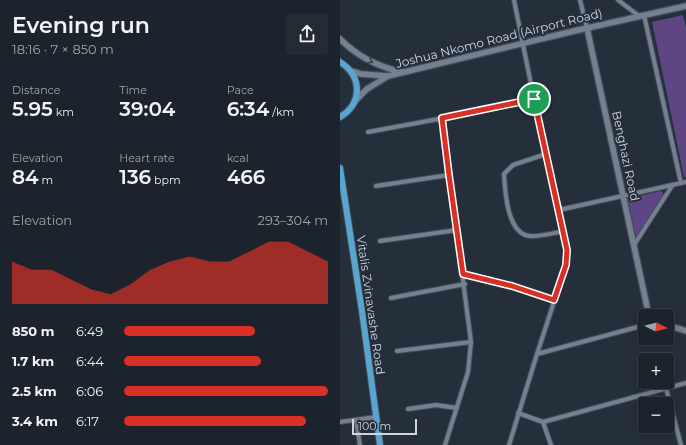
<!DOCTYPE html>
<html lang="en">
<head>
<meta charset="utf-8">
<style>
	:root { --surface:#1c232d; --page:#252b35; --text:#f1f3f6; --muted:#a0a4aa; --line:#3a4049; --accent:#d93025 }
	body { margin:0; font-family:Montserrat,sans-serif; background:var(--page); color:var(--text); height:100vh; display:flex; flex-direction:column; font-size:15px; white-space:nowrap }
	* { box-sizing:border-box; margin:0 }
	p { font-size:13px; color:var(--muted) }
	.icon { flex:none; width:22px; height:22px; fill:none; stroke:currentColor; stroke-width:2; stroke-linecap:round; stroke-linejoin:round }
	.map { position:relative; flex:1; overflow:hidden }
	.details { display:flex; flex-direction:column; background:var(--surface); width:340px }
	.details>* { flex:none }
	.needle { width:26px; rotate:96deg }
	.buttons { position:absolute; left:298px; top:309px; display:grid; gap:8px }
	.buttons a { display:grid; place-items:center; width:36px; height:36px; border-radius:4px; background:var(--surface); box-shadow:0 2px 6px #0003,0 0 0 1px var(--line); font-size:20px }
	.scale { position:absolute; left:12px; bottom:10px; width:65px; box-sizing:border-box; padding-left:4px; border:2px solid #cfd5de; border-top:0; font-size:11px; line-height:14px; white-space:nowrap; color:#cfd5de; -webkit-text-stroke:3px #252f3c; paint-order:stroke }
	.pin { position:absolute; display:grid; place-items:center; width:34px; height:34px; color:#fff; margin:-17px; border:2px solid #fff; border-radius:50%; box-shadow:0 1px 4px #0007 }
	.round { display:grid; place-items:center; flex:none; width:42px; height:42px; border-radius:4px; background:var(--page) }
	.summary { display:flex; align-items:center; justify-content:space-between; height:68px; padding:0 12px }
	h1 { font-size:22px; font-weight:600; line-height:30px }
	.metrics { display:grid; grid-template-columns:repeat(3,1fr); gap:6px; height:68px; padding:4px 12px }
	.metrics div { display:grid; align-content:center }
	.metrics b { font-size:20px; font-weight:600 }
	.metrics small { font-size:11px; font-weight:400 }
	.metrics p { font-size:11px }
	.chart { height:112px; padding:8px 12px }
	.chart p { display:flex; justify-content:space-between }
	.chart svg { width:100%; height:72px; margin-top:4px; fill:var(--accent); opacity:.7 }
	ul { padding:0 12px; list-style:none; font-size:13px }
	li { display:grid; grid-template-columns:64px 48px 1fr; align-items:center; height:30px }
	li i { height:10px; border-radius:5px; background:var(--accent) }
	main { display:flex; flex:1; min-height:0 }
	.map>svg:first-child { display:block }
	.green { fill:#5d4683 }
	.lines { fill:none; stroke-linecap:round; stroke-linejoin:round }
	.street-casing { stroke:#444c57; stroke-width:6 }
	.secondary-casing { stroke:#444c57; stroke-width:8 }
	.primary-casing { stroke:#444c57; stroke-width:8 }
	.street { stroke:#74808f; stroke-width:4 }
	.secondary { stroke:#74808f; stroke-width:5.5 }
	.primary { stroke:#58a6d0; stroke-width:6 }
	.oneway { stroke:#353f4d }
	.route-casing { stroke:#fff; stroke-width:8 }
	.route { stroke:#d93025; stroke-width:5 }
	.labels { text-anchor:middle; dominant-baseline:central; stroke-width:4; stroke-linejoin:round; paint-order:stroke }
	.street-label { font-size:12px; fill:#cfd5de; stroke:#252f3c }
</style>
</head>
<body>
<main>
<section class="details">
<div class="summary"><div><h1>Evening run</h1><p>18:16 · 7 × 850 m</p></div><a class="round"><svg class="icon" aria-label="share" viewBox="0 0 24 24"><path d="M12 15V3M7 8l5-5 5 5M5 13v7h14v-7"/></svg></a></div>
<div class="metrics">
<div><p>Distance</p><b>5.95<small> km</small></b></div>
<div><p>Time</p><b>39:04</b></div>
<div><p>Pace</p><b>6:34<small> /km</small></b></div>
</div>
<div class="metrics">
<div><p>Elevation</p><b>84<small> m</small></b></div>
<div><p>Heart rate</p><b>136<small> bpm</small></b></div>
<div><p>kcal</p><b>466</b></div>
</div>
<div class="chart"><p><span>Elevation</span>293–304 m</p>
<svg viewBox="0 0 160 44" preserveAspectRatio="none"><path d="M0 44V18L10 23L20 23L30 29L40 35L50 38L60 32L70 23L80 18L90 15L100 18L110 18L120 12L130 6L140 6L150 12L160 18V44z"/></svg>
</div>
<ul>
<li><b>850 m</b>6:49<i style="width:64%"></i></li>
<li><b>1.7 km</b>6:44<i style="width:67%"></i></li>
<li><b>2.5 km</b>6:06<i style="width:100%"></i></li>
<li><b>3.4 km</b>6:17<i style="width:89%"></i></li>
</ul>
</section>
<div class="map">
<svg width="346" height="445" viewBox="0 0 346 445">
	<rect width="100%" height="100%" fill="#252f3c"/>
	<!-- green -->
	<path class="green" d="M343,15L346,27V177H344L312,22Z
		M320,191L323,192V196L295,239L287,199Z"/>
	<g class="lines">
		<defs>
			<path id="street" d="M240,0L247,28
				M278,0L299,16
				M304,15L341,183
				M102,119L131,342L128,372L105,445
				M28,132L104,118L194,99
				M206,154L173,165L164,174C165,191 167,234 190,236C199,237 214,233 224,231
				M36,186L109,175
				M219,210L346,182
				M40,241L117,230
				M294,245L332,186
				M123,274L172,286L214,300
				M51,298L125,284
				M57,351L131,342
				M197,354L305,325
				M326,388L341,445
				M68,409L96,405L117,408
				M178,413L203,422L211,445
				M16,420L20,445
				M0,422L36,417
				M203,422L346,383
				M169,445L197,354L226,265L227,255V244L194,99L174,0"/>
			<path id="secondary" d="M247,28L309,316
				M0,39C18,57 38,67 62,72
				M11,71L21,74L48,76
				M15,101L27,89L48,76L234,31L346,6
				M327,325L346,331"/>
			<path id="primary" d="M0,62C22,76 23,103 0,117
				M0,168L22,311L40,445"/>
		</defs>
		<!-- street casing -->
		<use href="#street" class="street-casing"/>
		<!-- secondary casing -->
		<use href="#secondary" class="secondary-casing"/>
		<!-- primary casing -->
		<use href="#primary" class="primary-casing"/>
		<!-- street -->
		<use href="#street" class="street"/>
		<!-- secondary -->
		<use href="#secondary" class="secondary"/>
		<!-- primary -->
		<use href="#primary" class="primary"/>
	</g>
	<!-- one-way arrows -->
	<defs><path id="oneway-chevron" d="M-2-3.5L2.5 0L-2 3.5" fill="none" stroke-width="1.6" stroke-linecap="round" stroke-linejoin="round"/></defs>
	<use class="oneway" href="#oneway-chevron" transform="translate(30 61) rotate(26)"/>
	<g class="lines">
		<defs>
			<path id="route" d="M194,99L227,250L226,265L214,300L172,286L123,274L109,175L102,118Z"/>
		</defs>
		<!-- route casing -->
		<use href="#route" class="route-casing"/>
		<!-- route -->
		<use href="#route" class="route"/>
	</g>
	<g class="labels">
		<!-- street labels -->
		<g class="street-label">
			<text transform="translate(159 38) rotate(-14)">Joshua Nkomo Road (Airport Road)</text>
			<text transform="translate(286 156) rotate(78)">Benghazi Road</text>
			<text transform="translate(31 305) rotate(82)">Vitalis Zvinavashe Road</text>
		</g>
	</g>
</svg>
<div class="buttons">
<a><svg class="needle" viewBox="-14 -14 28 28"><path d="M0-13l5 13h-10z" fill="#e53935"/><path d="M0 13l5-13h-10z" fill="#a0a4aa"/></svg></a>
<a>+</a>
<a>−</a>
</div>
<div class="scale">100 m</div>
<div class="pin" style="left:194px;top:99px;background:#1e9e55"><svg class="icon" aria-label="arrive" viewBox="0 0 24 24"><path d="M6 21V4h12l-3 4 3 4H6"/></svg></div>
</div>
</main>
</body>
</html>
